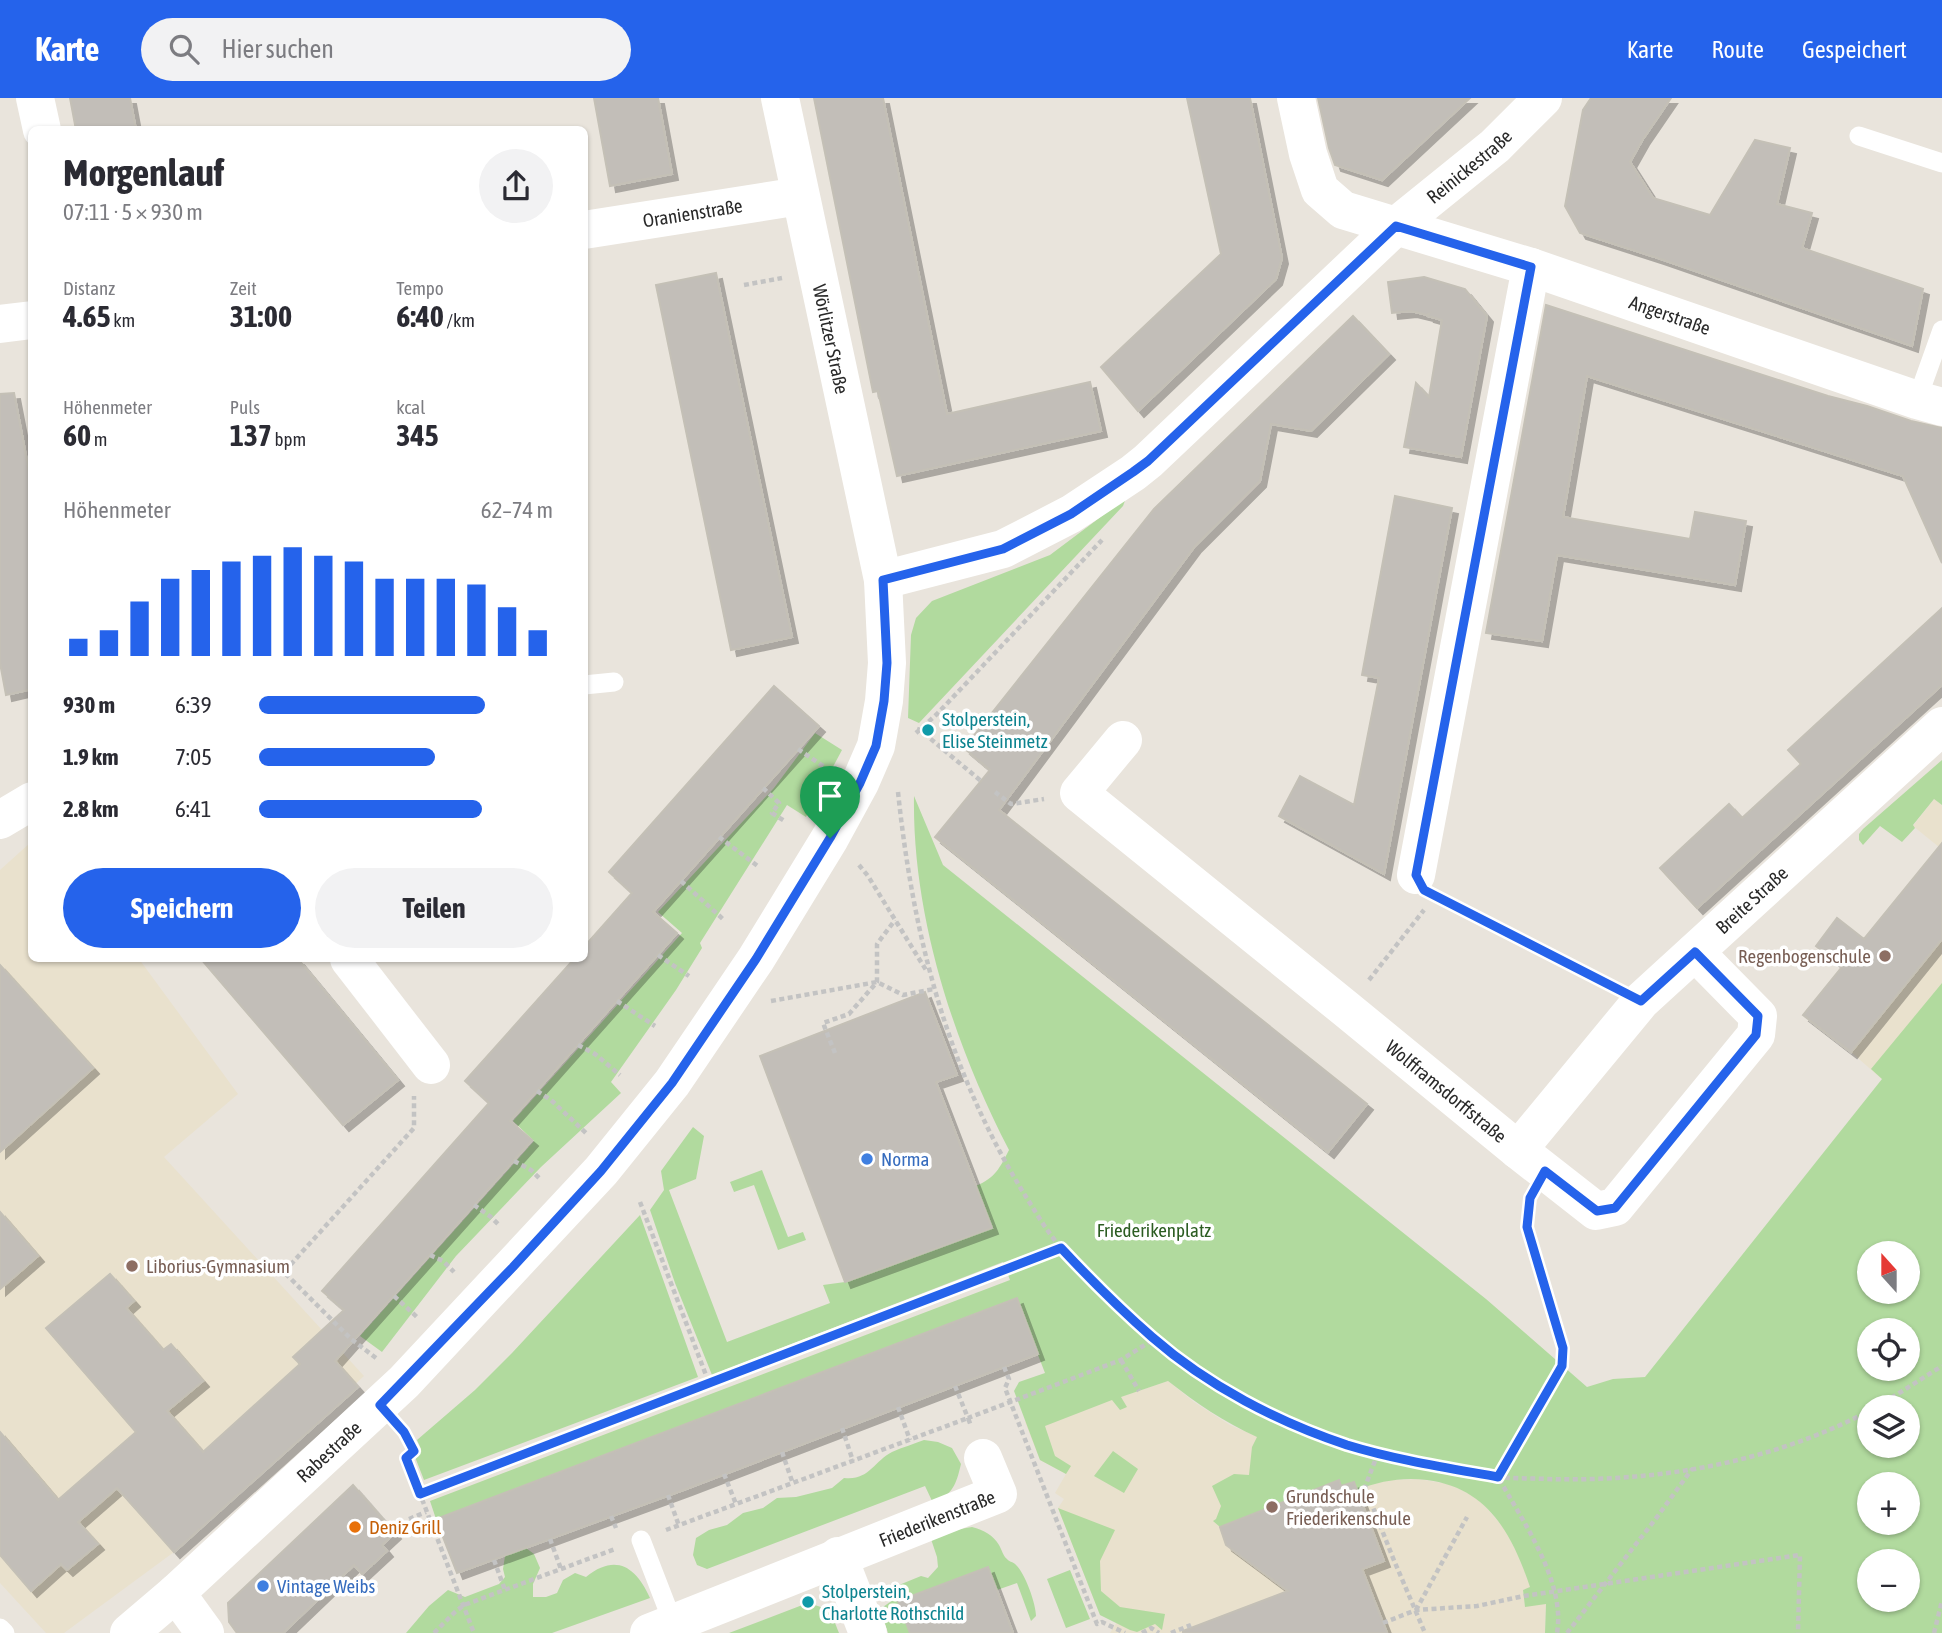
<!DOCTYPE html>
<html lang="de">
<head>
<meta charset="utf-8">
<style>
	:root { --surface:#fff; --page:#f2f2f3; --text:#2b2b33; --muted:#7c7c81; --accent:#2563eb }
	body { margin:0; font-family:"Asap Condensed",sans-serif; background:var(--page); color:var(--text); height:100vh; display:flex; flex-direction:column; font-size:26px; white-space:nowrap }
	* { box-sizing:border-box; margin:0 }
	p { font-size:23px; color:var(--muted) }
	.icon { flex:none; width:38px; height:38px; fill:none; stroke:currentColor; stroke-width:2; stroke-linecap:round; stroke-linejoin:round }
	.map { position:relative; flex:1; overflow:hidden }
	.details { position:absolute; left:28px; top:28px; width:560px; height:836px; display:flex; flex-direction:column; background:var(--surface); border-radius:10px; box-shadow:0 2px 5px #0004 }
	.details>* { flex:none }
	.needle { width:46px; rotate:339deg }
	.buttons { position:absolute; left:1857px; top:1143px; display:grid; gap:14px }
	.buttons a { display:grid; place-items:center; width:63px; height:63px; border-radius:50%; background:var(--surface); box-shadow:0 2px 5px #0004; font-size:35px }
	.pin { position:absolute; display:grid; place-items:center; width:60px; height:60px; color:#fff; margin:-72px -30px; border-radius:50% 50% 50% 0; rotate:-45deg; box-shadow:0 0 7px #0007 }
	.pin .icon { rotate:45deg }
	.round { display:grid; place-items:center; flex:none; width:74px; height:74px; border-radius:37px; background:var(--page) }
	.summary { display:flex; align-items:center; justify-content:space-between; height:119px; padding:0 35px }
	h1 { font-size:38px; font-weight:700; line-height:52px }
	.metrics { display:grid; grid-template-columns:repeat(3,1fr); gap:10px; height:119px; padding:7px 35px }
	.metrics div { display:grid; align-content:center }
	.metrics b { font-size:30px; font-weight:700 }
	.metrics small { font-size:19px; font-weight:400 }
	.metrics p { font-size:19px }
	.chart { height:196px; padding:14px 35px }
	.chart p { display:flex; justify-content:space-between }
	.chart svg { width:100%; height:126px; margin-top:7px; stroke:var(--accent); stroke-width:6 }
	.button { display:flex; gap:14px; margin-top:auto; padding:14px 35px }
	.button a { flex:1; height:80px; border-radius:42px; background:var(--accent); color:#fff; font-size:28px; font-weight:700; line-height:80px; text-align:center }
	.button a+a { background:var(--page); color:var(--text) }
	ul { padding:0 35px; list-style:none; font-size:23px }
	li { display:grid; grid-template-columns:112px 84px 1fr; align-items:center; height:52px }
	li i { height:18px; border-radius:9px; background:var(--accent) }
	header { display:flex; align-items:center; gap:42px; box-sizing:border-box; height:98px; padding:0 35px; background:var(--accent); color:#fff }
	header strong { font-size:33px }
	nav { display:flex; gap:38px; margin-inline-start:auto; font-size:24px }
	.search { width:490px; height:63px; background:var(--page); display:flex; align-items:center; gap:18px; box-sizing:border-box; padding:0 24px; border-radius:38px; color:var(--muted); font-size:26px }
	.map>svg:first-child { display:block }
	.education { fill:#e9e1cd }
	.green { fill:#b1da9e; fill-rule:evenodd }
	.building { fill:#c2beb8; stroke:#c4c0b6; stroke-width:2; filter:url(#shadow) }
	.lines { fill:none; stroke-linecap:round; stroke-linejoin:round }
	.path { stroke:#c3c3c3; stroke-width:4.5; stroke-dasharray:5 3.5; stroke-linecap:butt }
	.lane { stroke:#fff; stroke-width:19 }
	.street { stroke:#fff; stroke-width:38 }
	.route-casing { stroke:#fff; stroke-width:14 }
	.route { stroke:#2563eb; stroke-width:9 }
	.culture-dot { fill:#0f9aa8; stroke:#fff; stroke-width:2.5 }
	.education-dot { fill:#8d6e63; stroke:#fff; stroke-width:2.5 }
	.shop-dot { fill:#3f7fe0; stroke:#fff; stroke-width:2.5 }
	.food-dot { fill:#e8710a; stroke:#fff; stroke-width:2.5 }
	.labels { text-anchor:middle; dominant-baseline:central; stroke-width:7; stroke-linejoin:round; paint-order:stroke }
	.street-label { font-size:19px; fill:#292929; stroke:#fff }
	.culture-label { font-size:19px; fill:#0d838f; stroke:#fff; text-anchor:start }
	.education-label { font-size:19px; fill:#785e54; stroke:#fff; text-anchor:start }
	.shop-label { font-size:19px; fill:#366cbe; stroke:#fff; text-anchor:start }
	.park-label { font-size:19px; fill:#2c5d22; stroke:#fff }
	.food-label { font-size:19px; fill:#c56008; stroke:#fff; text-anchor:start }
</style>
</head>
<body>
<header>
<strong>Karte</strong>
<div class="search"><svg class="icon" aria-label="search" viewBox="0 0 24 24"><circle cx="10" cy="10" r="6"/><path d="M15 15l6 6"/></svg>Hier suchen</div>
<nav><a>Karte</a><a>Route</a><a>Gespeichert</a></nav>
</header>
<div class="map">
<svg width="1942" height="1535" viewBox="0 0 1942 1535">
	<defs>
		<filter id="shadow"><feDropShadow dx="6" dy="6" stdDeviation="0" flood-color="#0004"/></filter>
	</defs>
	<rect width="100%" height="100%" fill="#e9e4dc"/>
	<!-- education -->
	<path class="education" d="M1934,701L1942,707V1034L1851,954L1803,917L1939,749L1913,728Z
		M30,745L32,748V861H139L238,996L164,1059L364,1278L174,1454L64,1535H46L0,1485V772Z
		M1168,1283L1194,1304L1230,1327L1334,1371L1341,1388L1354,1384L1358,1392L1375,1385L1388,1382L1418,1381L1449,1386L1472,1397L1484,1407L1504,1430L1521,1462L1531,1490L1523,1492L1525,1508L1546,1505L1545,1535H1110L1117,1524L1100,1517L1058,1410L1064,1401L1055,1395L1066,1376L1040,1362L1025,1324L1114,1292L1120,1299Z"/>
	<!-- green -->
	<path class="green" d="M1126,400L1123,408L919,625L908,620L911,537L916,520L932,503L1050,457Z
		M815,635L842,652L806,719L787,707L700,845L702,850L676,892L611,984L621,995L541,1069L456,1158L382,1254L360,1238L534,1043L513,1023L682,835L658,814L774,690Z
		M1942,662V707L1934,701L1913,727L1915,730L1902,744L1880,728L1863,747L1859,742V736L1863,731Z
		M914,698L943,767L1486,1201L1587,1289L1613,1281L1645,1279L1882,981L1871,971L1942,885V1535H1545L1546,1506L1525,1509L1523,1492L1530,1489C1512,1436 1488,1390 1427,1382C1402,1379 1380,1383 1357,1392L1354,1384L1341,1388L1339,1382L1220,1429L1213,1423L1216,1421L1221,1408L1212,1388L1234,1376L1249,1377L1252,1349L1257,1339C1224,1324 1196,1305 1168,1283L1121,1299L1127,1309L1120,1312L1112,1302L1045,1328L1055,1358L1071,1368L1066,1376L1040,1362L1014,1293L1019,1284L1045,1275L1016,1200L436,1421L430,1403L1010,1182L1003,1164L712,1277L675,1185L650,1112L664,1092L661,1073L693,1029L704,1038L696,1081L669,1092L727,1244L830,1205L823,1187L845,1184L992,1130L976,1088C996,1079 999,1071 1009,1052C954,946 912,818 914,698ZM1869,1155H1908V1194H1869ZM1869,1232H1908V1270H1869ZM1869,1309H1908V1348H1869ZM1869,1386H1908V1424H1869ZM1869,1463H1908V1502H1869Z
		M762,1072L788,1139L803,1134L806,1142L778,1152L754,1087L734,1094L730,1084Z
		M640,1117L698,1279L424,1382L415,1359L421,1351L417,1342L475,1292L512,1255Z
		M924,1342L938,1344L952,1350L961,1366C956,1387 953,1396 933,1405L925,1388L707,1471L697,1467L693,1457L696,1440L709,1432L727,1427L743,1415L763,1410L777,1400L796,1399L832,1390L844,1380C869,1383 874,1363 892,1354C903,1349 914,1346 924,1342Z
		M1113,1353L1138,1371L1124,1395L1094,1378Z
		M1058,1410L1115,1432L1100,1463L1101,1493L1120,1509L1165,1516L1162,1532L1155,1526L1137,1534L1130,1532L1100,1517Z
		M972,1429C984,1432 993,1437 999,1447C1002,1452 1003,1458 1007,1461C1009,1464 1014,1464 1016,1467C1025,1475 1036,1506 1036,1518L1031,1523L1017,1485L997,1492L988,1469L899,1503L910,1535H888L880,1511L893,1502L892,1497L900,1494L899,1487L921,1478L928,1480L938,1469L937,1459L931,1441L954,1432Z
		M526,1450L534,1456L540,1470L533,1486V1499H546L557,1495L563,1482L575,1475L586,1479C616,1455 636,1469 650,1500L552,1535H406L429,1508L448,1492L465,1499L499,1486L505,1479L503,1471L505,1458Z
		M1070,1472L1090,1521L1066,1530L1047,1481Z
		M805,1506C829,1508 831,1514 839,1535H729Z"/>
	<!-- building -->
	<path class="building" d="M70,0H130L136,32H76Z
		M594,0H658L672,76L610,88Z
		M814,0H883L947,316L1090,284L1101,333L897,378L878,293L873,294Z
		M1187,0H1250L1282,160L1276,181L1138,313L1101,269L1221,156Z
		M1318,0H1470L1382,82L1335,67L1329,50Z
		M1591,0H1671L1643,41L1630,64L1653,100L1710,117L1755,42L1790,50L1777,106L1812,115L1802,150L1923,191L1912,248L1658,160L1580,135L1565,108L1583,12Z
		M716,175L792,539L731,552L656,187Z
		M1424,179L1465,191L1487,218L1461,359L1404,349L1416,285L1429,299L1442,222L1428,218L1429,216L1427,217L1411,213L1392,215L1388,184Z
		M1546,207L1828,298L1867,308L1911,323L1942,330V465L1903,378L1587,278L1563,419L1690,441L1695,414L1746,423L1735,487L1557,457L1542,543L1486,535Z
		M1353,218L1389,256L1311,333L1271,326L1260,383L1195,448L999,712L1367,1006L1328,1054L935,739L990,672L964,650L1154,411Z
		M14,295L32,389V591L6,597L0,565V296Z
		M1395,398L1452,410L1384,776L1279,718L1300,678L1354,707L1379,580L1362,577Z
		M1942,510V587L1697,810L1660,770L1729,706L1742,720L1801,666L1788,652Z
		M774,588L819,628L653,814L677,835L510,1023L532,1042L335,1263L358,1289L174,1454L117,1390L78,1424L98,1446L67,1472L61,1466L31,1493L0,1457V1334L58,1402L136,1334L46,1230L110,1176L134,1203L126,1210L163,1252L171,1246L203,1283L167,1313L203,1354L300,1266L293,1259L344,1212L322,1193L489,1005L465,983L574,861H584V849L632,795L609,774Z
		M1942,745V841L1851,954L1803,917L1842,869L1816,848L1837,820L1864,841Z
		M201,861H298L398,982L343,1027Z
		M0,867L93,970L0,1054Z
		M925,894L957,977L936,984L992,1130L845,1184L760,958Z
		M0,1114L38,1158L0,1191Z
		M1017,1200L1038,1256L686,1391L457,1475L436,1421Z
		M1339,1382L1341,1388L1354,1384L1384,1463L1362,1471L1387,1535H1183V1533L1288,1493L1226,1447L1220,1429Z
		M353,1387L395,1435L382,1447L387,1453L362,1476L354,1467L283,1535H237L229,1524L228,1505Z
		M988,1469L1013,1535H910L898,1503Z"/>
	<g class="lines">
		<!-- path -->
		<path class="path" d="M744,187L782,180
			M917,631L920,632L981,683
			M916,635L937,616L1102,442
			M798,651L826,670
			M763,690L779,705L772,715L786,724
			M898,694C913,837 947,970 1023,1094C1035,1113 1047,1134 1062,1151C1075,1167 1091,1181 1106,1196C1160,1248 1216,1290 1285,1323C1331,1344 1381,1358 1431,1367C1453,1371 1476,1377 1499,1379C1515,1381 1531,1380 1547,1381C1658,1384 1770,1365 1869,1313
			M995,694L1011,706L1044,701
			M719,739L759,769
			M859,767L868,778L926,872
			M681,783L724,822
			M1442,801L1609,887
			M658,857L689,878
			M1369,882L1424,812
			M617,903L655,928
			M771,903L877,884L903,897L934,891
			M578,947L595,956L620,977
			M835,955L823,925L849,916L877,884V846L895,822
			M537,993L551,1002L587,1036
			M514,1063L531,1072L541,1082
			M640,1104L709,1285
			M474,1107L491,1119L499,1127
			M1529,1107L1527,1128L1555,1217L1563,1250L1562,1268L1498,1379C1522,1422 1566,1484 1557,1535
			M430,1157L443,1163L454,1174
			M394,1198L417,1219
			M376,1260L351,1241L284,1174L414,1030V998
			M1121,1262L1139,1293
			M1004,1269L1009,1281L1005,1290L1097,1526L1102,1524L1125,1535
			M955,1288L968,1320L1121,1262L1154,1241
			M898,1309L910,1342
			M1877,1309L1942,1268
			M842,1330L853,1363
			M404,1334L414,1353L406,1360L474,1535
			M782,1354L793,1386
			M1378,1355L1365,1389L1393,1460L1425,1535
			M724,1376L736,1406
			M420,1396L1061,1150
			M668,1397L679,1428
			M611,1418L616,1430
			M409,1421L426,1414
			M666,1432L968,1320L971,1328
			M550,1441L561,1471
			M494,1462L505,1492
			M1416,1512L1467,1419
			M1383,1525L1416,1512L1477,1508L1524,1498L1800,1457L1798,1535
			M434,1535L455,1514L464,1507L615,1451
			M1142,1535L1151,1530L1159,1535
			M1171,1535L1191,1527
			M1567,1535L1657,1419L1692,1371
			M1934,1535L1942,1503"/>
		<!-- lane -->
		<path class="lane" d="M1859,38L1942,65
			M1917,302L1942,232
			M584,587L614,584
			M641,1442L673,1525
			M0,1530L5,1535"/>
		<!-- street -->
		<g class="street">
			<path d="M35,0L42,32"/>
			<path id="s1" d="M1296,0L1308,56L1320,92L1343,112L1531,169L1917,302L1942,309"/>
			<path id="s2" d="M584,132L800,98"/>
			<path d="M0,226L32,222"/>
			<path id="s3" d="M883,482L1003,451L1071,416L1133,375L1148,363L1396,128L1495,48L1543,0"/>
			<path id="s4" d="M1123,642L1079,695L1346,911L1518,1052L1596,1113L1615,1109L1756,937L1758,918L1695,854"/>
			<path d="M0,722L32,703"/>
			<path d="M1416,777L1531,169"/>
			<path d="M349,861L431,967"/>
			<path id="s5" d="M1518,1052L1641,903L1942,628"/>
			<path d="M838,1458L868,1535"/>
			<path d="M176,1495L205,1535"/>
			<path id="s6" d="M129,1535L176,1495L404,1284L601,1073L672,985L756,861L830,740L860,685L876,648L884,603L887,565L883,482L780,0"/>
			<path id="s7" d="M649,1535L998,1396L983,1360"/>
		</g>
	</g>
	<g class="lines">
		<defs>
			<path id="route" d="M1396,128L1531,169L1416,777L1424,792L1641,903L1695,854L1758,918L1756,937L1615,1110L1597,1113L1545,1073L1530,1100L1527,1129L1563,1250L1562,1268L1498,1379C1448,1370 1396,1362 1347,1347C1278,1324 1208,1288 1152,1239C1120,1211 1090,1181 1061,1150L420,1396L406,1360L414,1353L404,1334L380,1307L513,1169L601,1073L672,985L756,861L830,740L860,685L876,648L884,603L887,565L883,482L1003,451L1071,416L1133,374L1148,363Z"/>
		</defs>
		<!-- route casing -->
		<use href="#route" class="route-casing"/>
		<!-- route -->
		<use href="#route" class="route"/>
	</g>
	<!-- markers -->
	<g class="culture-dot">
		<circle cx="928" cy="632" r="7"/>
		<circle cx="808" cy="1504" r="7"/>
	</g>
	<g class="education-dot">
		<circle cx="1885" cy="858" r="7"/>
		<circle cx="132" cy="1168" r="7"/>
		<circle cx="1272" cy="1409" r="7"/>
	</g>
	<g class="shop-dot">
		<circle cx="867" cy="1061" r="7"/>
		<circle cx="263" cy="1488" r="7"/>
	</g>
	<circle class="food-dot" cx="355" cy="1429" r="7"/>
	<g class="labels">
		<!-- street labels -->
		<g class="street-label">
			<text stroke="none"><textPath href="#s3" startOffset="730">Reinickestraße</textPath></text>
			<text stroke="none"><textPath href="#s2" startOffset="110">Oranienstraße</textPath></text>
			<text stroke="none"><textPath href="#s1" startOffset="469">Angerstraße</textPath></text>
			<text transform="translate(831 241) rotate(78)">Wörlitzer Straße</text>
			<text stroke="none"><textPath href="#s5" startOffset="343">Breite Straße</textPath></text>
			<text stroke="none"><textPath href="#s4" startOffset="542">Wolfframsdorffstraße</textPath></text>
			<text stroke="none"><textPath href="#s6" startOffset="270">Rabestraße</textPath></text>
			<text stroke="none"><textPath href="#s7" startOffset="310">Friederikenstraße</textPath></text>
		</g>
		<!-- culture labels -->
		<g class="culture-label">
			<text x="942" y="621">Stolperstein,<tspan x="942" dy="22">Elise Steinmetz</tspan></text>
			<text x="822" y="1493">Stolperstein,<tspan x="822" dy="22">Charlotte Rothschild</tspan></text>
		</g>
		<!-- education labels -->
		<g class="education-label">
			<text x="1871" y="858" text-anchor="end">Regenbogenschule</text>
			<text x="146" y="1168">Liborius-Gymnasium</text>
			<text x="1286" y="1398">Grundschule<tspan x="1286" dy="22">Friederikenschule</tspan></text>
		</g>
		<!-- shop labels -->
		<g class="shop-label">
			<text x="881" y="1061">Norma</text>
			<text x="277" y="1488">Vintage Weibs</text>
		</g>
		<!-- park labels -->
		<g class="park-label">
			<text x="1154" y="1132">Friederikenplatz</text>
		</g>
		<!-- food labels -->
		<g class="food-label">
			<text x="369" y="1429">Deniz Grill</text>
		</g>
	</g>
</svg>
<div class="buttons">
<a><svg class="needle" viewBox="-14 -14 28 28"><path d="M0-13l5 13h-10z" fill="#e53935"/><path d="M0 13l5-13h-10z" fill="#7c7c81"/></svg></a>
<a><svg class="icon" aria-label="locate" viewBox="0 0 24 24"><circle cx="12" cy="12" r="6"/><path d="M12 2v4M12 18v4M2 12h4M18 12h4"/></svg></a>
<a><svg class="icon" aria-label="layers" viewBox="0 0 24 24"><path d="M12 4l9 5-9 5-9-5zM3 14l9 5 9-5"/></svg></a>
<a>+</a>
<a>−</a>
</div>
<div class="pin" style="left:830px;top:740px;background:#1e9e55"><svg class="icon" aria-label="arrive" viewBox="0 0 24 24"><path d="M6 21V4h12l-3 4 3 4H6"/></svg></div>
<section class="details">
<div class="summary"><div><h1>Morgenlauf</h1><p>07:11 · 5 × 930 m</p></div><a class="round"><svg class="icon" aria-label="share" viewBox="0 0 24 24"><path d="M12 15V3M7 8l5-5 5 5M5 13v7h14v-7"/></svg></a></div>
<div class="metrics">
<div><p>Distanz</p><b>4.65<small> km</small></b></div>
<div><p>Zeit</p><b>31:00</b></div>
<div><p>Tempo</p><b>6:40<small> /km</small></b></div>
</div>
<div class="metrics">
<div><p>Höhenmeter</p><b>60<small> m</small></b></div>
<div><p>Puls</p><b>137<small> bpm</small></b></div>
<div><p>kcal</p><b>345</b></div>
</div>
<div class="chart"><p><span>Höhenmeter</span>62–74 m</p>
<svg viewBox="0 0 160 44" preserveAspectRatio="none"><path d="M5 44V38M15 44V35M25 44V25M35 44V17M45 44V14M55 44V11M65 44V9M75 44V6M85 44V9M95 44V11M105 44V17M115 44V17M125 44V17M135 44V19M145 44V27M155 44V35"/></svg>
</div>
<ul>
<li><b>930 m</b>6:39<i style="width:77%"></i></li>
<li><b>1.9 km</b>7:05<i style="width:60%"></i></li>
<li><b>2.8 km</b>6:41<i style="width:76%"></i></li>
</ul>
<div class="button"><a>Speichern</a><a>Teilen</a></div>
</section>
</div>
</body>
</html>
